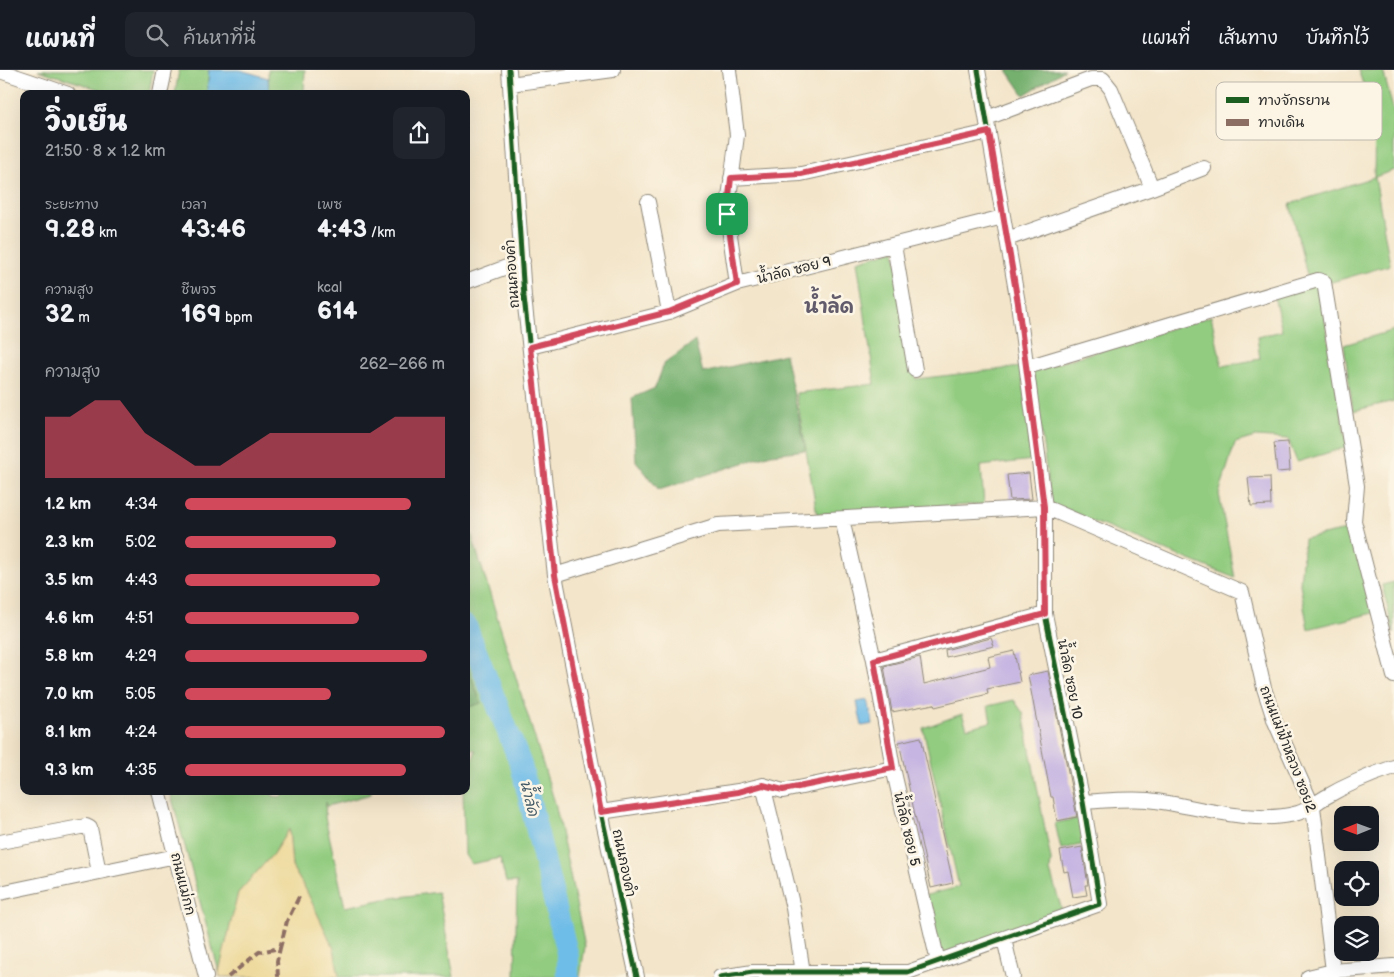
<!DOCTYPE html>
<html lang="th">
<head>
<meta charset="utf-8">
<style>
	:root { --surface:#171b24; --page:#20242c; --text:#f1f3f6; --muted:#9ea1a6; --line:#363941; --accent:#d1495b }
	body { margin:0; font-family:"Balsamiq Sans","Playpen Sans Thai",sans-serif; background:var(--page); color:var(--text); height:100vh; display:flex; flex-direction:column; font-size:19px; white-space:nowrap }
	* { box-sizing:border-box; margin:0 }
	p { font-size:16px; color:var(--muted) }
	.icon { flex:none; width:28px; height:28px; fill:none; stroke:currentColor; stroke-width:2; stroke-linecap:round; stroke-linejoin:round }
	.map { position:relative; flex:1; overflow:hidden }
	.panel { position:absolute; left:20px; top:20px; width:450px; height:705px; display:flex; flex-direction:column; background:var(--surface); border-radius:10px; box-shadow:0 5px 20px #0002 }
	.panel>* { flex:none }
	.needle { width:32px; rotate:269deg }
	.controls { position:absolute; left:1334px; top:736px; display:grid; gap:10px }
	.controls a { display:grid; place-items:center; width:45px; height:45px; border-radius:10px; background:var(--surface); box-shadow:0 5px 20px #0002; font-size:25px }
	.pin { position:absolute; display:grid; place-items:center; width:42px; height:42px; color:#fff; margin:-21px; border-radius:10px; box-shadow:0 2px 8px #0006 }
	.round { display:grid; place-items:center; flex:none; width:52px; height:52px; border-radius:10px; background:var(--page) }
	.overview { display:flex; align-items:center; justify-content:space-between; height:85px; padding:0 25px }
	h1 { font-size:28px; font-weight:800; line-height:38px }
	.metrics { display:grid; grid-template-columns:repeat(3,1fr); gap:8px; height:85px; padding:5px 25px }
	.metrics div { display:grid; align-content:center }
	.metrics b { font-size:25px; font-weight:800 }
	.metrics small { font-size:14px; font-weight:400 }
	.metrics p { font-size:14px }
	.chart { height:140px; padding:10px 25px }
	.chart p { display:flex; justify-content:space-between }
	.chart svg { width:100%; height:90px; margin-top:5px; fill:var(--accent); opacity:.7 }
	ul { padding:0 25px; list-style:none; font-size:16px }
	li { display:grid; grid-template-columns:80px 60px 1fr; align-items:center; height:38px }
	li i { height:12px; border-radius:6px; background:var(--accent) }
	header { display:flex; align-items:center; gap:30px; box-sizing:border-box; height:70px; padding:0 25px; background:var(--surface); border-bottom:1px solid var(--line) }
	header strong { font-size:24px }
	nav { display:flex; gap:28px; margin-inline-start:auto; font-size:18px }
	.search { width:350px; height:45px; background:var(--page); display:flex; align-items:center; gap:12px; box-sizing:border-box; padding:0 18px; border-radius:10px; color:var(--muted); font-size:19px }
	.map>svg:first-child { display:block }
	.green { fill:#92cc80; stroke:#5e7c56 }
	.forest { fill:#75b06e; stroke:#506e4c }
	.sand { fill:#eeda9e; stroke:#8c8264 }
	.water { fill:#6ebce8; stroke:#4c748a }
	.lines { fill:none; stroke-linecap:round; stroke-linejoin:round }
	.river { stroke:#6ebce8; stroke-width:22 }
	.building { fill:#c6b5e2 }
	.minor-casing { stroke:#8f887a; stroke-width:16 }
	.minor { stroke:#fff; stroke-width:14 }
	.quiet { stroke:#8d6e63; stroke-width:4; stroke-dasharray:8 4; stroke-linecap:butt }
	.cycleway-casing { stroke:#fcf5e5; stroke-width:8 }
	.cycleway { stroke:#1b5e20; stroke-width:5 }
	.route-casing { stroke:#fff; stroke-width:10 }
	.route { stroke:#d1495b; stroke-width:6 }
	.labels { text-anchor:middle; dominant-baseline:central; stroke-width:5; stroke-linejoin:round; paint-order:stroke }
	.street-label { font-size:14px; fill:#2b2b2b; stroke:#fcf5e5 }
	.water-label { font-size:15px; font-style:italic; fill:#3f5664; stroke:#fcf5e5 }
	.district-label { font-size:19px; font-weight:bold; fill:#615b6b; stroke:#fcf5e5 }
	.key { fill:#fcf5e5; stroke:#bdb8ad; stroke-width:1 }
	.key-label { font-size:14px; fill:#2b2b2b }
</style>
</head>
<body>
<header>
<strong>แผนที่</strong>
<div class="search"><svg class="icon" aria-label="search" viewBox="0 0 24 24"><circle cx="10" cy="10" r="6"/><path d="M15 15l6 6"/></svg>ค้นหาที่นี่</div>
<nav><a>แผนที่</a><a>เส้นทาง</a><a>บันทึกไว้</a></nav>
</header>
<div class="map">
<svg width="1394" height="907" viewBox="0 0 1394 907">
	<rect width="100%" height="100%" fill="#fcf5e5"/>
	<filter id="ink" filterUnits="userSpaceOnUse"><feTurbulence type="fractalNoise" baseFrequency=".02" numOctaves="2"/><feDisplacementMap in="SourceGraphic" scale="10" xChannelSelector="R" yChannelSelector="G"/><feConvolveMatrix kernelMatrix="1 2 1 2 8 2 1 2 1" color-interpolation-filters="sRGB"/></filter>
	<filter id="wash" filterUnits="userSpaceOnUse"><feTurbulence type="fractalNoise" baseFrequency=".0096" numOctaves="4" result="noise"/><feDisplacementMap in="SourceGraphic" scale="20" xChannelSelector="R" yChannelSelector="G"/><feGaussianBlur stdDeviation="1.12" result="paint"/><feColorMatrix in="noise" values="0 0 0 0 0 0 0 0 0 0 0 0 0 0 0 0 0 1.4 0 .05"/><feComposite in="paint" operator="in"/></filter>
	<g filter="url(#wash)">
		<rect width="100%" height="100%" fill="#f3e5ca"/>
		<!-- green -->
		<path class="green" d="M38,0H153L149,24H114Z
			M179,0H209L207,24H175Z
			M268,0H305L304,24H269Z
			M1358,0H1383L1394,43V100L1375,107L1390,195L1332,212L1307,205L1290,134L1374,107L1375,46Z
			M895,180L916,309L1021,297L1033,390L981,396L984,434L817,444L796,323L875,314L857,191Z
			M1319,213L1347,377L1297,392L1288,369L1255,367L1235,373L1219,424L1235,508L1051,435L1033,301L1211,246L1222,296L1260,289L1257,267L1282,261L1274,226Z
			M1394,260V331L1353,341L1344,275Z
			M466,447L555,733L585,877L580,907H515L517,812H506L500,788L471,794L465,785L463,721H466V709L476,680L466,679V638L481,633L466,593Z
			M1356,458L1377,542L1308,559L1300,514L1304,469Z
			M1394,512V564L1382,515Z
			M1014,630L1023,643L1051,790L1050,801L1064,847L938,892L923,826L959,817L923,658L962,644L967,658L991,652L988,636Z
			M170,721H270L273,726L281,727L290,721H371V724L327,736L326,732L325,747L345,837L385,829L438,822L454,907H339L334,879L306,820L292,797L289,760L273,784L238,823L219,902Z
			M1080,748L1085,774L1061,779L1055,753Z"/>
		<!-- forest -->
		<path class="forest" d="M1007,0H1065L1024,25Z
			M695,271L703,303L785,284L806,380L771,384L659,420L636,391L632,328L655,318L664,294Z
			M466,593L481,633L466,638Z"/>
		<!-- sand -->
		<path class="sand" d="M289,759L292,797L306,820L334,879L339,907H220L219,902L238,823L273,784Z"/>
		<!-- water -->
		<path class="water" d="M209,0H240L268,8L269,24H207Z
			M868,630L873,654L862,656L857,632Z"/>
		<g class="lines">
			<!-- river -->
			<path class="river" d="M466,556L521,695L568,887V907"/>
		</g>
		<g id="blocks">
			<!-- building -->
			<path class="building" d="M1288,372L1290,401L1277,402L1274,373Z
				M1029,403L1032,429L1010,430L1007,405Z
				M1270,407L1271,435L1251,436L1248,408Z
				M991,568L994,576L946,587L945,580Z
				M1014,581L1020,612L987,619L988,624L935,637L934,634L892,642L884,596L920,587L924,614L990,597L988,587Z
				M1048,601L1077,747L1057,751L1053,727H1051L1028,605Z
				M921,667L953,813L931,818L899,672Z
				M1082,777L1088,815H1085L1087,825L1073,827L1068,801L1064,802L1060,781Z"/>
		</g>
	</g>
	<g filter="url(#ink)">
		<use href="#blocks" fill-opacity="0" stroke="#8f887a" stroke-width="1"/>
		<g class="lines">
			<defs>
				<path id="minor" d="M509,0L524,227L555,505L601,742L637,907
					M729,0L737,65L727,144L737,214
					M0,1L68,24
					M510,14L613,0
					M160,24L165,0
					M987,48L1091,9H1103L1111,19L1152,118L1007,169
					M731,108L801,104L989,62
					M1152,118L1204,98
					M648,132L669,242
					M894,175L915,300
					M466,212L523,191
					M530,277L669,242L737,214L1003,147
					M1027,297L1318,210L1324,212L1357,416L1354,451L1394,606
					M842,449L874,590L893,698L938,892
					M555,505L718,455L1045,437L1242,522L1264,618L1275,652L1313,737L1333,901
					M874,590L1045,544
					M763,715L793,838L803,903
					M159,721L206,907
					M1083,732C1104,731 1126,728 1148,730C1194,735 1252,756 1298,743C1309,740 1315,733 1324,728C1346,715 1370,705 1394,697
					M601,742L738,721L763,715L783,721L893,698
					M0,772L86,756L90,758L99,802
					M0,823L176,786
					M1004,869L1013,907
					M720,907L753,902H908L1100,834L1083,732L1045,544V437L1018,233L978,0
					M1308,907L1333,901L1394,896"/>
			</defs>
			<!-- minor casing -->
			<use href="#minor" class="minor-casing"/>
			<!-- minor -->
			<use href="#minor" class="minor"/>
			<!-- quiet -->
			<path class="quiet" d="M228,907L259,882L280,878L287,851L300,825
				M278,907L277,891L280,878"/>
			<defs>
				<path id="cycleway" d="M509,0L524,227L555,505L601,742L637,907
					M720,907L753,902H908L1100,834L1083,732L1045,544V437L1018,233L978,0"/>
			</defs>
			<!-- cycleway casing -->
			<use href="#cycleway" class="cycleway-casing"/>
			<!-- cycleway -->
			<use href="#cycleway" class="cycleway"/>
		</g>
	</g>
	<g class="lines" filter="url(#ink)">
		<defs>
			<path id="route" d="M989,62L1018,233L1044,437L1045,544L874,590L893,698L783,720L763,715L738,722L601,742L555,505L530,277L669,242L737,214L727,144L731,108L801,104Z"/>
		</defs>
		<!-- route casing -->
		<use href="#route" class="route-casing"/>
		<!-- route -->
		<use href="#route" class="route"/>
	</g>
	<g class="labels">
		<!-- street labels -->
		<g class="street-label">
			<text transform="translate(794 200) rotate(-14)">น้ำลัด ซอย 9</text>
			<text transform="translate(512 204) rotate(-94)">ถนนกองคำ</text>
			<text transform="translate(1070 609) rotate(79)">น้ำลัด ซอย 10</text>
			<text transform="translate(1288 679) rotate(69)">ถนนแม่ฟ้าหลวง ซอย2</text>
			<text transform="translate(907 759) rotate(77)">น้ำลัด ซอย 5</text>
			<text transform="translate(624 793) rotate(78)">ถนนกองคำ</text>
			<text transform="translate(183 814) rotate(76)">ถนนแม่กก</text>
		</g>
		<!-- water labels -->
		<g class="water-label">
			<text transform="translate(529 728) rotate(76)">น้ำลัด</text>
		</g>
		<!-- district labels -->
		<g class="district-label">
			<text x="829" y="237">น้ำลัด</text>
		</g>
	</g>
	<!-- legend -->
	<rect x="1216" y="12" width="166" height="58" rx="8" class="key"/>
	<rect x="1226" y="27" width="23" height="6" fill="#1b5e20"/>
	<rect x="1226" y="49" width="23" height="7" fill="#8d6e63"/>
	<g class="key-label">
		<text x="1258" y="35">ทางจักรยาน</text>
		<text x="1258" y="57">ทางเดิน</text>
	</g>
</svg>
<div class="controls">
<a><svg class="needle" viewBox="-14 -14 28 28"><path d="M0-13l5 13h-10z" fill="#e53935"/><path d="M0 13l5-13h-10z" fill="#9ea1a6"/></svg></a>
<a><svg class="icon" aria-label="locate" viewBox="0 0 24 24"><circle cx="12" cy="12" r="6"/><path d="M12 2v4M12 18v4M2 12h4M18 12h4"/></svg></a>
<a><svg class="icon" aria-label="layers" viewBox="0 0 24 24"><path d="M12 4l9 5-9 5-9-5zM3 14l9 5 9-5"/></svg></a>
</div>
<div class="pin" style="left:727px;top:144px;background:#1e9e55"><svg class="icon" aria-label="arrive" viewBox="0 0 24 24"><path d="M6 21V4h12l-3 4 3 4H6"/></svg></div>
<section class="panel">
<div class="overview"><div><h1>วิ่งเย็น</h1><p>21:50 · 8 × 1.2 km</p></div><a class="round"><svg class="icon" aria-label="share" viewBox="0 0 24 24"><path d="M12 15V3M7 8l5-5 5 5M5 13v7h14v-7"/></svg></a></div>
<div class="metrics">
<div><p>ระยะทาง</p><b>9.28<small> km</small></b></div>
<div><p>เวลา</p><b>43:46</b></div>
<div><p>เพซ</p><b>4:43<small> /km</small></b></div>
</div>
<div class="metrics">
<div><p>ความสูง</p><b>32<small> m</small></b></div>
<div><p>ชีพจร</p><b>169<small> bpm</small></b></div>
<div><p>kcal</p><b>614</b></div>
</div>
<div class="chart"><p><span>ความสูง</span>262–266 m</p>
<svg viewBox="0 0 160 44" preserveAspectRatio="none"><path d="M0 44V14L10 14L20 6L30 6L40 22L50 30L60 38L70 38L80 30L90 22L100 22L110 22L120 22L130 22L140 14L150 14L160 14V44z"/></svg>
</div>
<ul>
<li><b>1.2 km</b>4:34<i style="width:87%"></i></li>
<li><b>2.3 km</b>5:02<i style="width:58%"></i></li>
<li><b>3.5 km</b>4:43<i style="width:75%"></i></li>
<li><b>4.6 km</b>4:51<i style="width:67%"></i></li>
<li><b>5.8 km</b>4:29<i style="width:93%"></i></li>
<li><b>7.0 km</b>5:05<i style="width:56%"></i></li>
<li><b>8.1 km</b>4:24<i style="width:100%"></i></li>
<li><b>9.3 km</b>4:35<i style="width:85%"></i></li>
</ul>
</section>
</div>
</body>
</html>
